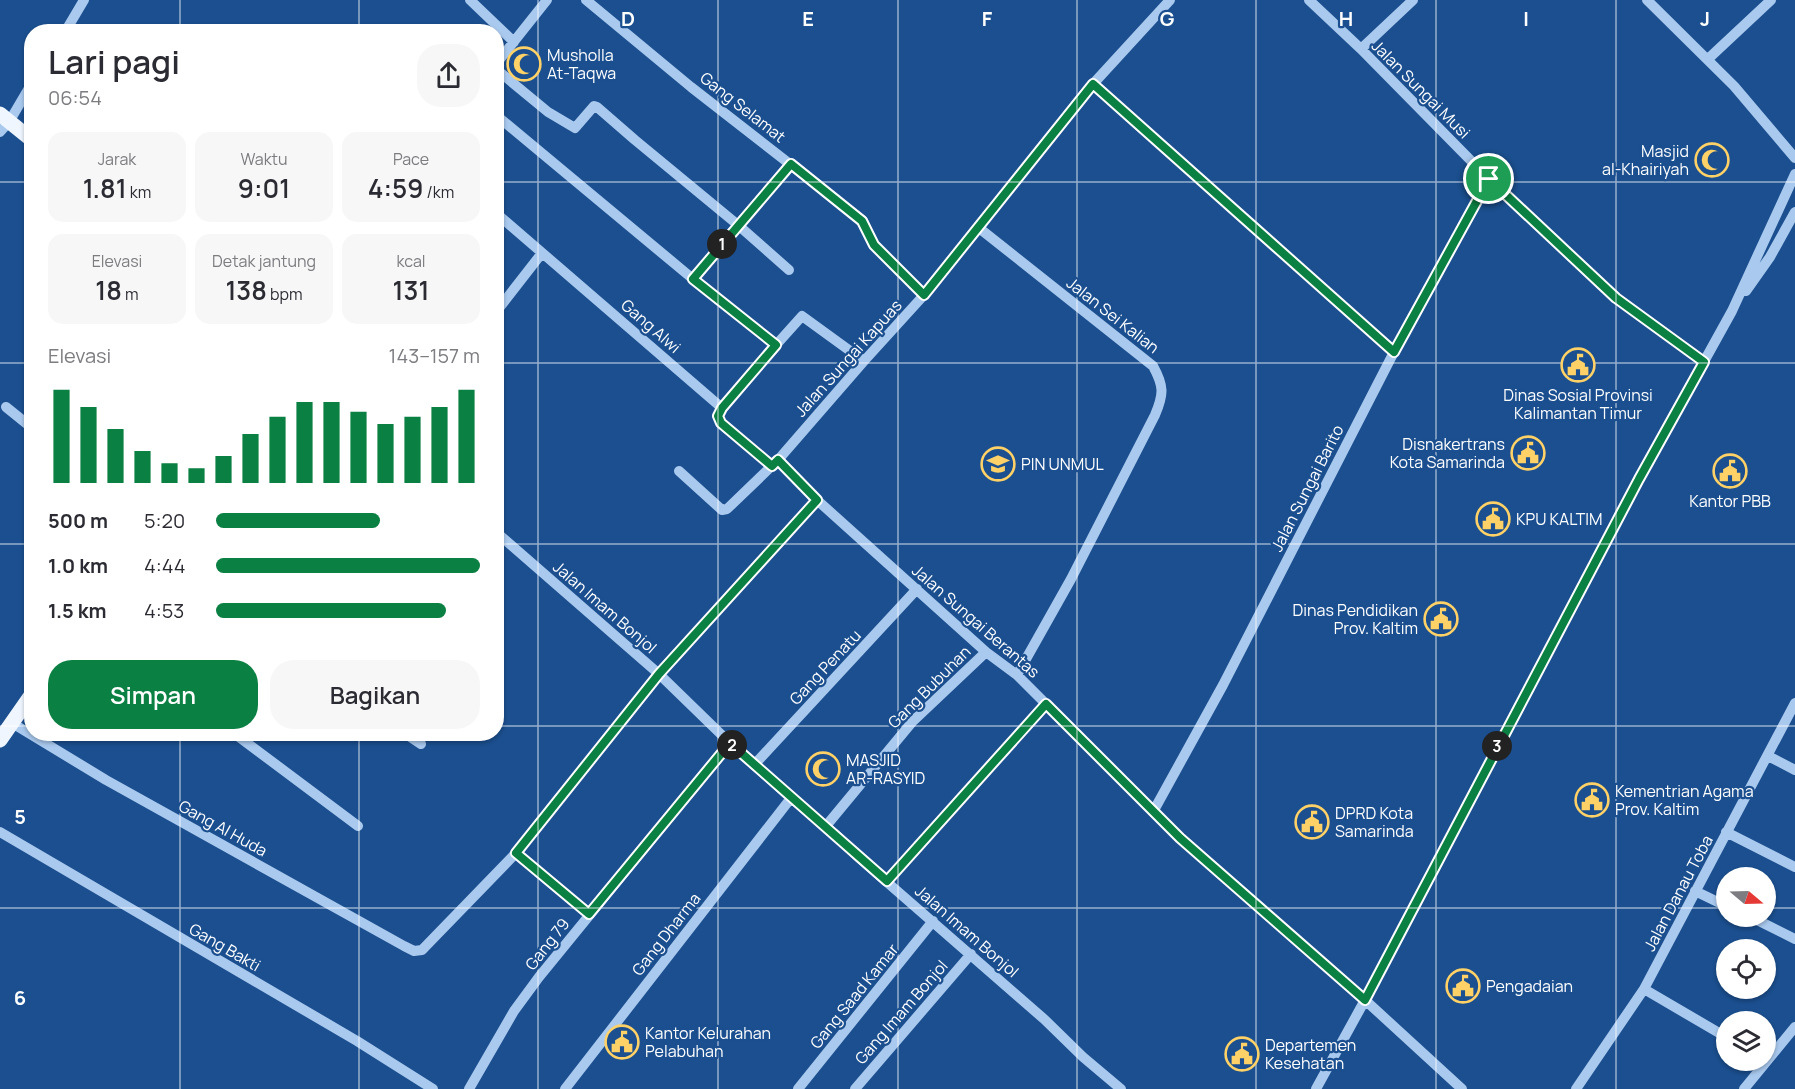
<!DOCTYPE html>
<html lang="id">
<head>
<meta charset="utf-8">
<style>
	:root { --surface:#fff; --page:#f7f7f7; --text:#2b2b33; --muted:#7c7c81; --accent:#0b8043 }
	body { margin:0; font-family:Manrope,sans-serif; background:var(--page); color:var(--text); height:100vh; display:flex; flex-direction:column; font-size:22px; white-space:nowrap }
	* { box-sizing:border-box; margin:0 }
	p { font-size:20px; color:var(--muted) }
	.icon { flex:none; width:33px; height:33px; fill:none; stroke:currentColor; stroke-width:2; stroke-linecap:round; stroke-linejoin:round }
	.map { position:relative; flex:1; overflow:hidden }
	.details { position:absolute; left:24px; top:24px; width:480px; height:717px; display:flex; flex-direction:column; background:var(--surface); border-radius:24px; box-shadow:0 2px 4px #0004 }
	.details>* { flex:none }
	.needle { width:39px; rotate:109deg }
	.controls { position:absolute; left:1716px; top:867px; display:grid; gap:12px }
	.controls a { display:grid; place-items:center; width:60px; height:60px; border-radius:50%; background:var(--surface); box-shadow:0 2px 4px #0004; font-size:30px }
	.pin { position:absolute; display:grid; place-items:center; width:51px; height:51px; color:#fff; margin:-26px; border:3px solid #fff; border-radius:50%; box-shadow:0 2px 6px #0007 }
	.km { position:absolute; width:30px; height:30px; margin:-15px; border-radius:50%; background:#222; color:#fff; font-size:16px; line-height:30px; text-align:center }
	.round { display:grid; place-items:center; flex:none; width:63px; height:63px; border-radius:24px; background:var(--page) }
	.head { display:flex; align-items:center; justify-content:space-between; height:102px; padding:0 24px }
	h1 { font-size:33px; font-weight:600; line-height:45px }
	.stats { display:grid; grid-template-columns:repeat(3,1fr); gap:9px; height:102px; padding:6px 24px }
	.stats div { display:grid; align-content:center; border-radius:15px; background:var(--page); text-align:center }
	.stats b { font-size:26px; font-weight:600 }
	.stats small { font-size:16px; font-weight:400 }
	.stats p { font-size:16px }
	.chart { height:168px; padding:12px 24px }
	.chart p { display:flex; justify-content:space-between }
	.chart svg { width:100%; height:108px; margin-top:6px; stroke:var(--accent); stroke-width:6 }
	.button { display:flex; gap:12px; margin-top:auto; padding:12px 24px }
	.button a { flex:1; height:69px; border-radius:24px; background:var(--accent); color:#fff; font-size:24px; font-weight:600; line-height:69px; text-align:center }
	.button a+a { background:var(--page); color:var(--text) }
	ul { padding:0 24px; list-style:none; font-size:20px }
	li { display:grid; grid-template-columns:96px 72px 1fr; align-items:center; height:45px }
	li i { height:15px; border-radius:8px; background:var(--accent) }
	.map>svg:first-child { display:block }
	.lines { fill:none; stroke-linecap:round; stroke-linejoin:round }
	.minor { stroke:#a9c9ee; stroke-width:10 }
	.major { stroke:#f0f6ff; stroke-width:15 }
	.route-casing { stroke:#fff; stroke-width:12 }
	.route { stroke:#0b8043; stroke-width:8 }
	.grid { fill:none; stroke:#fff; stroke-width:1.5; stroke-opacity:0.55 }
	.labels { text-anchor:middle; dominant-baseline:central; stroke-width:4.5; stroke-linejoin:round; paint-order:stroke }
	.poi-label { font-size:16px; fill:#fff; stroke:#1b4f8f; text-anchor:start }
	.street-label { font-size:16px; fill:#fff; stroke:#1b4f8f }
	.grid-label { font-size:20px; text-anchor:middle; font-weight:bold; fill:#fff; stroke:#1b4f8f; stroke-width:4.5; stroke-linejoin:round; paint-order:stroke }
</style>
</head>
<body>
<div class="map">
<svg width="1795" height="1089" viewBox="0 0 1795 1089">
	<rect width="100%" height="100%" fill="#1b4f8f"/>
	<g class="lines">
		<!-- minor -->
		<path class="minor" d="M470,0L514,42
			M586,0L691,87L863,221L874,245L924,295
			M1309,0L1361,49L1489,179L1616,298L1704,362
			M1647,0L1734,86L1795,158
			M65,32L84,0
			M1361,49L1413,0
			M1708,59L1771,0
			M496,64L547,0
			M496,69L548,112L575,128L594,106L597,107L635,140L738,225L791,164
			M1093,84L1394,352
			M496,115L693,279L738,225L789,270
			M0,132L9,122L32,83
			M496,213L722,408L718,416L721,423L772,466
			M979,228L1153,366C1164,386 1164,394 1155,415L1071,579L1017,675
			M693,279L776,345L802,316L864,361
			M1746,291L1770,257L1795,212
			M32,298V304
			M496,312L542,253
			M6,407L32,428
			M722,408L776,345
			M778,460L817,500L986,652L1017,675L1180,838L1365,1000L1462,1089
			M679,471L722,510L727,509L778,460L864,361L924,295L1093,84L1170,0
			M496,532L659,674L730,743L791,798L836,835L857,856L1044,1019L1083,1057L1121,1089
			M12,723L106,780L404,946L414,951L422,950L516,853L659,674L817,500
			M235,734L358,826
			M406,734L421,744
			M1768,756L1795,770
			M754,765L917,589
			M1153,812L1223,685L1394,352L1489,179
			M826,826L913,721L986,652
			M0,832L357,1041L433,1089
			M1726,832L1795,867
			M516,853L589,914
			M887,881L1046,704
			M1695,891L1726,906
			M1749,916L1795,939
			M1644,989L1726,1037
			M469,1089L514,1011L539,977L730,743
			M565,1089L791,798
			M798,1089L933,921
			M855,1089L971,954
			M1316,1089L1365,1000L1639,479L1732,311L1795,174
			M1576,1089L1644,989L1795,703
			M1744,1089L1795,1027"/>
		<!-- major -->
		<path class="major" d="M0,114L32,140
			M0,740L32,694"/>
	</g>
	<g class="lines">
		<defs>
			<path id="route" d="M1093,84L1394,352L1489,179L1616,298L1704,362L1639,479L1365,1000L1180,838L1046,704L887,881L730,743L589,914L516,853L659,674L817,500L778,460L772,466L721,423L718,416L722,408L776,345L693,279L791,164L862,221L874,245L924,295Z"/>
		</defs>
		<!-- route casing -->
		<use href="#route" class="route-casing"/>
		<!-- route -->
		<use href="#route" class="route"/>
	</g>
	<!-- grid -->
	<path class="grid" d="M180,0V32M359,0V32M538,0V1089M718,0V1089M898,0V1089M1077,0V1089M1256,0V1089M1436,0V1089M1616,0V1089M0,182H32M496,182H1795M0,363H32M496,363H1795M0,544H32M496,544H1795M0,726H32M496,726H1795M180,734V1089M359,734V1089M0,908H1726M1766,908H1795"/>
	<!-- icons -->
	<defs>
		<symbol id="mosque-ring" viewBox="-11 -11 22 22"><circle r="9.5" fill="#1b4f8f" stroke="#ffd166" stroke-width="1.5"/><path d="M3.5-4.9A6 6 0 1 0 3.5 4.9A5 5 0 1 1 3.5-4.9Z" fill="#ffd166"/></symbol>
		<symbol id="civic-ring" viewBox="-11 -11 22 22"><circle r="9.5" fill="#1b4f8f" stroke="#ffd166" stroke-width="1.5"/><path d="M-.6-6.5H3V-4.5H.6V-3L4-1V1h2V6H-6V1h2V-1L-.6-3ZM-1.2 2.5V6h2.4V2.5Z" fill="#ffd166"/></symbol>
		<symbol id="university-ring" viewBox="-11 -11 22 22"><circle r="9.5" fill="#1b4f8f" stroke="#ffd166" stroke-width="1.5"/><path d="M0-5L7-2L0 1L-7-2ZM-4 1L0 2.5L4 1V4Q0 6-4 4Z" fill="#ffd166"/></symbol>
	</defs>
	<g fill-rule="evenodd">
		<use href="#mosque-ring" x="505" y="45" width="38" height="38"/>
		<use href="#mosque-ring" x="1693" y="141" width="38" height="38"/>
		<use href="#civic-ring" x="1559" y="346" width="38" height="38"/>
		<use href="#civic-ring" x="1509" y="434" width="38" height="38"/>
		<use href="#university-ring" x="979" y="445" width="38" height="38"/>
		<use href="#civic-ring" x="1711" y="452" width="38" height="38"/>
		<use href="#civic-ring" x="1474" y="500" width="38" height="38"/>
		<use href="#civic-ring" x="1422" y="600" width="38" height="38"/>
		<use href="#mosque-ring" x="804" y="750" width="38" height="38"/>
		<use href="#civic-ring" x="1573" y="781" width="38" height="38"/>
		<use href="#civic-ring" x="1293" y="803" width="38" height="38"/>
		<use href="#civic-ring" x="1444" y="967" width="38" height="38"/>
		<use href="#civic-ring" x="603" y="1023" width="38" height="38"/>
		<use href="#civic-ring" x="1223" y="1035" width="38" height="38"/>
	</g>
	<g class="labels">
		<!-- poi labels -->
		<g class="poi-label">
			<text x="547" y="55">Musholla<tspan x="547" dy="18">At-Taqwa</tspan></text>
			<text x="1689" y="151" text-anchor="end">Masjid<tspan x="1689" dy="18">al-Khairiyah</tspan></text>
			<text x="1578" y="395" text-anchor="middle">Dinas Sosial Provinsi<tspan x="1578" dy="18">Kalimantan Timur</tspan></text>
			<text x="1505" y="444" text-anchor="end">Disnakertrans<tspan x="1505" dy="18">Kota Samarinda</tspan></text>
			<text x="1021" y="464">PIN UNMUL</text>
			<text x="1730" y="501" text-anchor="middle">Kantor PBB</text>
			<text x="1516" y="519">KPU KALTIM</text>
			<text x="1418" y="610" text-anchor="end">Dinas Pendidikan<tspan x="1418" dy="18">Prov. Kaltim</tspan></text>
			<text x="846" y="760">MASJID<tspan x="846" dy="18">AR-RASYID</tspan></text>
			<text x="1615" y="791">Kementrian Agama<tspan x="1615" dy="18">Prov. Kaltim</tspan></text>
			<text x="1335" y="813">DPRD Kota<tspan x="1335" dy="18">Samarinda</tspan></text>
			<text x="1486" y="986">Pengadaian</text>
			<text x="645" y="1033">Kantor Kelurahan<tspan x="645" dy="18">Pelabuhan</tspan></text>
			<text x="1265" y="1045">Departemen<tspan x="1265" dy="18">Kesehatan</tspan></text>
		</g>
		<!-- street labels -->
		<g class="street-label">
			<text transform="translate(1421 89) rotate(45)">Jalan Sungai Musi</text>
			<text transform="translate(743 107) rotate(38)">Gang Selamat</text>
			<text transform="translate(1113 315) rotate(38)">Jalan Sei Kalian</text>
			<text transform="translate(651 326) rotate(41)">Gang Alwi</text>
			<text transform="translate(848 358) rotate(-48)">Jalan Sungai Kapuas</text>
			<text transform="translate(1307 488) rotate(-63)">Jalan Sungai Barito</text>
			<text transform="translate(605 607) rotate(41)">Jalan Imam Bonjol</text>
			<text transform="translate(976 621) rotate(41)">Jalan Sungai Berantas</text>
			<text transform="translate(825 667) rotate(-47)">Gang Penatu</text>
			<text transform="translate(929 687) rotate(-45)">Gang Bubuhan</text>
			<text transform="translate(223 828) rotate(29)">Gang Al Huda</text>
			<text transform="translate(1678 893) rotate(-62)">Jalan Danau Toba</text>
			<text transform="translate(967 931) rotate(41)">Jalan Imam Bonjol</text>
			<text transform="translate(666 934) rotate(-52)">Gang Dharma</text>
			<text transform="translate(547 944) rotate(-52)">Gang 79</text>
			<text transform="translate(225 947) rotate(30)">Gang Bakti</text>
			<text transform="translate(854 996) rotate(-51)">Gang Saad Kamar</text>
			<text transform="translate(901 1012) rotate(-49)">Gang Imam Bonjol</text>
		</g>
	</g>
	<g class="grid-label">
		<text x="628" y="26">D</text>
		<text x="808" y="26">E</text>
		<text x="987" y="26">F</text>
		<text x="1167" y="26">G</text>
		<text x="1346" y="26">H</text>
		<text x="1526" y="26">I</text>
		<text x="1705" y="26">J</text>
		<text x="20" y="824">5</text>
		<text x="20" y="1005">6</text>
	</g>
</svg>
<div class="controls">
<a><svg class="needle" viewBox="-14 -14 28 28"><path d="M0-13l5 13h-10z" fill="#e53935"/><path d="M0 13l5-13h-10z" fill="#7c7c81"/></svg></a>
<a><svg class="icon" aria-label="locate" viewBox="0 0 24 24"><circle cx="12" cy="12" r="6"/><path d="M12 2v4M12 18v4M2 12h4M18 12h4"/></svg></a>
<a><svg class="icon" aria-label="layers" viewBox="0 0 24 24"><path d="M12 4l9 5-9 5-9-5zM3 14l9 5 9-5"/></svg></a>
</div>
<div class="pin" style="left:1489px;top:179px;background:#1e9e55"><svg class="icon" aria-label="arrive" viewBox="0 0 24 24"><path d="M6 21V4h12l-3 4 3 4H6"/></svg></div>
<b class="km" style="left:722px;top:244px">1</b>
<b class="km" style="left:732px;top:745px">2</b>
<b class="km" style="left:1497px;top:746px">3</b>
<section class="details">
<div class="head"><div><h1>Lari pagi</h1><p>06:54</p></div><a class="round"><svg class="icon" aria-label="share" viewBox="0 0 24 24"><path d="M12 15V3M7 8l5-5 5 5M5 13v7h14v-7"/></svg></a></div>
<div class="stats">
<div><p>Jarak</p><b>1.81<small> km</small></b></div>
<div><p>Waktu</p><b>9:01</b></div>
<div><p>Pace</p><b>4:59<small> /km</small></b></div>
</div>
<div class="stats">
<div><p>Elevasi</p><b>18<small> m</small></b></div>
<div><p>Detak jantung</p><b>138<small> bpm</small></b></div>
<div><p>kcal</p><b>131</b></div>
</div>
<div class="chart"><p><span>Elevasi</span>143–157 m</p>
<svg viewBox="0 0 160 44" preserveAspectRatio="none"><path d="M5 44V6M15 44V13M25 44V22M35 44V31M45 44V36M55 44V38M65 44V33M75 44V24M85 44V17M95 44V11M105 44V11M115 44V15M125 44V20M135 44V17M145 44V13M155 44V6"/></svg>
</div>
<ul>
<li><b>500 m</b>5:20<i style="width:62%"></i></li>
<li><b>1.0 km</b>4:44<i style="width:100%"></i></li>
<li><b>1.5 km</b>4:53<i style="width:87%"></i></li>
</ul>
<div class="button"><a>Simpan</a><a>Bagikan</a></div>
</section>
</div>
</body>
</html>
